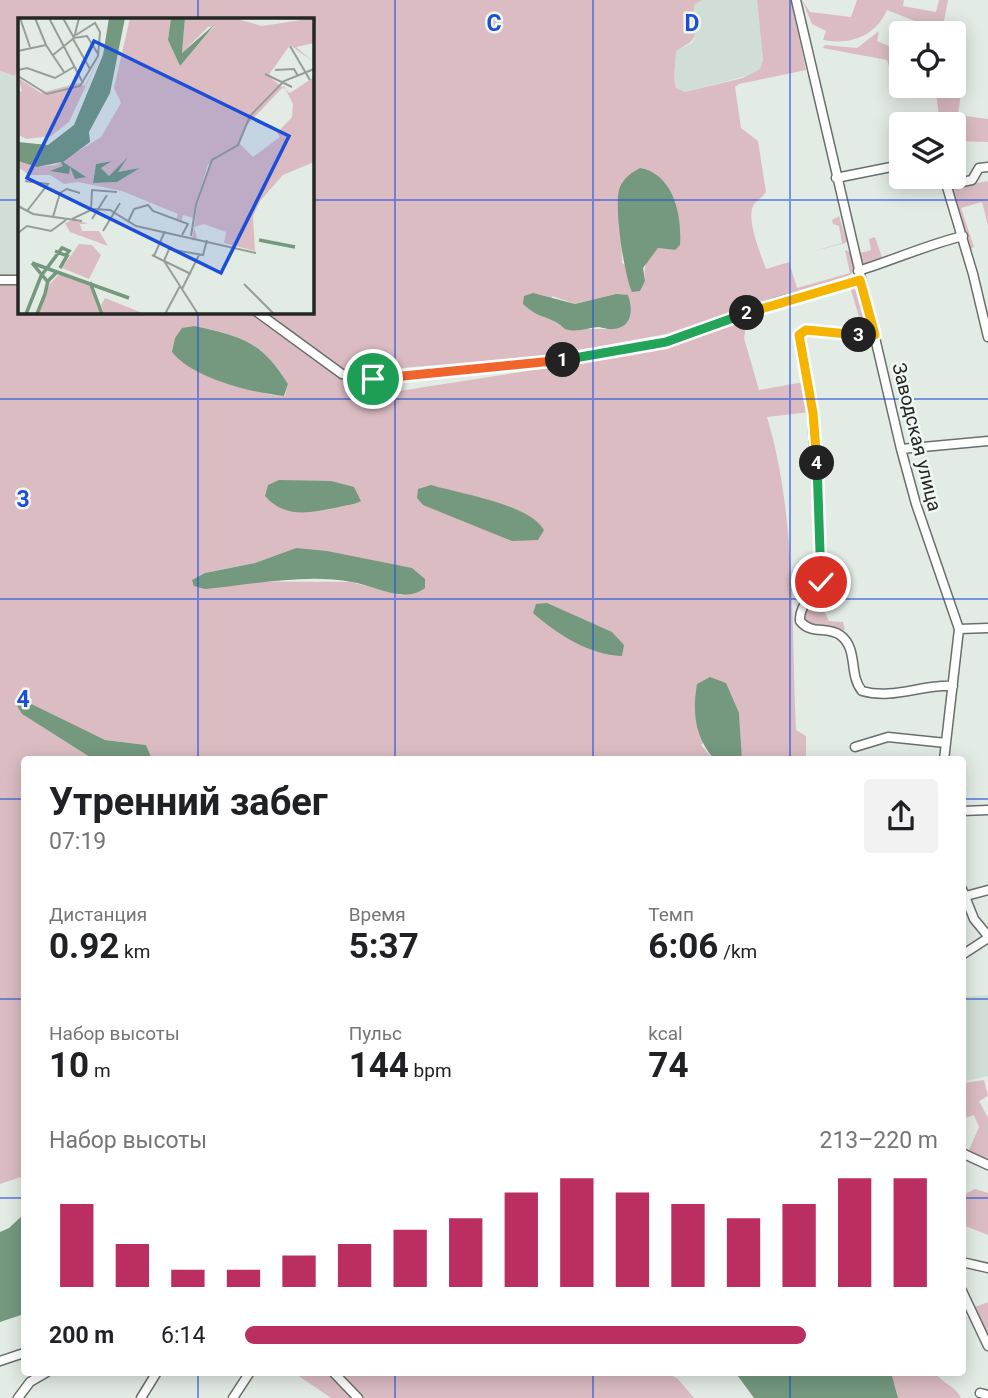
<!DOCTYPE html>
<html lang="ru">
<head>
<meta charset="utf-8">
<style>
	:root { --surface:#fff; --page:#f2f2f2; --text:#202124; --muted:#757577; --accent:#bb2e62 }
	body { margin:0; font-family:Roboto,sans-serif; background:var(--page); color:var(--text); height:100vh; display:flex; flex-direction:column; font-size:26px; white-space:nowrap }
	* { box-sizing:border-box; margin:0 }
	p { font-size:23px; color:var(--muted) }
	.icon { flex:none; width:38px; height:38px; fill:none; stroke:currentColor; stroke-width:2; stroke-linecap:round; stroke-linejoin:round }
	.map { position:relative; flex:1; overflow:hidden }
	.details { position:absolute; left:21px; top:756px; width:945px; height:620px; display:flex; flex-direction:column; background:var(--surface); border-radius:7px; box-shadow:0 4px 18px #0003 }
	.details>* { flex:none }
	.fabs { position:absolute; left:889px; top:21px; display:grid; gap:14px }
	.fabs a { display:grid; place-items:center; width:77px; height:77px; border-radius:7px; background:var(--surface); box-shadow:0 4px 18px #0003; font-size:35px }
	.pin { position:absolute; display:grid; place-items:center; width:60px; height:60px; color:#fff; margin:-30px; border:4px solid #fff; border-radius:50%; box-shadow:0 2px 7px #0007 }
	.km { position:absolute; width:35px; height:35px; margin:-18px; border-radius:50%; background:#222; color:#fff; font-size:19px; line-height:35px; text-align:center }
	.round { display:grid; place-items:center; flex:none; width:74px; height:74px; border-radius:7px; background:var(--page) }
	.summary { display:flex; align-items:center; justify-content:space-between; height:119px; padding:0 28px }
	h1 { font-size:38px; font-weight:700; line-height:52px }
	.metrics { display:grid; grid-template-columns:repeat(3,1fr); gap:10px; height:119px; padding:7px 28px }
	.metrics div { display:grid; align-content:center }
	.metrics b { font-size:35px; font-weight:700 }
	.metrics small { font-size:19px; font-weight:400 }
	.metrics p { font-size:19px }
	.chart { height:196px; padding:14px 28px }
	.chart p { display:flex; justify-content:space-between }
	.chart svg { width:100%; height:126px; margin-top:7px; stroke:var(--accent); stroke-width:6 }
	ul { padding:0 28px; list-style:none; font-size:23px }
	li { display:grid; grid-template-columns:112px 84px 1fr; align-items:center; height:52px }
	li i { height:18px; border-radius:9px; background:var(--accent) }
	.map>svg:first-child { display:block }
	.built { fill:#d1ded5 }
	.green { fill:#dbbcc3; fill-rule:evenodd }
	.water { fill:#74997f }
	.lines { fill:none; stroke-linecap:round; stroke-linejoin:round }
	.minor-casing { stroke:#696f6b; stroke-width:11 }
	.minor { stroke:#fff; stroke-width:8 }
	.split-1-casing { stroke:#fff; stroke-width:14 }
	.split-2-casing { stroke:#fff; stroke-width:14 }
	.split-3-casing { stroke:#fff; stroke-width:14 }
	.split-4-casing { stroke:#fff; stroke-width:14 }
	.split-5-casing { stroke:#fff; stroke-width:14 }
	.split-1 { stroke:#f0652b; stroke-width:9 }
	.split-2 { stroke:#22a559; stroke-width:9 }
	.split-3 { stroke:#f5b400; stroke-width:9 }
	.split-4 { stroke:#f5b400; stroke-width:9 }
	.split-5 { stroke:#22a559; stroke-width:9 }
	.grid { fill:none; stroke:#1d4ed8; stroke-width:2; stroke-opacity:0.55 }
	.labels { text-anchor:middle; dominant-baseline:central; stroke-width:5; stroke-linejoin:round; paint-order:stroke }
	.street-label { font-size:19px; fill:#242725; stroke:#f1f8f3 }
	.inset-river { fill:none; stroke:#74997f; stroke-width:3.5 }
	.inset-road { fill:none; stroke:#979d98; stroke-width:2 }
	.view { fill:#1d4ed8; fill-opacity:0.15; stroke:#1d4ed8; stroke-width:3.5 }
	.inset-edge { fill:none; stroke:#242725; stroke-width:3.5 }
	.grid-label { font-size:23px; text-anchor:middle; font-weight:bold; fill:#1d4ed8; stroke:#f1f8f3; stroke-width:5; stroke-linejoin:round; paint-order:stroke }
</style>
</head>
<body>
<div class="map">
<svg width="988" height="1398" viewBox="0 0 988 1398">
	<rect width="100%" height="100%" fill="#e3ebe5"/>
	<!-- built -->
	<path class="built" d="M702,0H757L763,60L760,69L750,75L685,92L676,88L674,80L676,51L692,43L695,38L692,17L695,4Z
		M19,65V275L0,274V71L15,76Z
		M988,995V1076L965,1081L962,997Z"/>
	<!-- green -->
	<path class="green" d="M0,0H702L695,4C687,35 709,33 676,51L674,80L676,88L685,92L743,78L760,69L763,60L757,0H791L806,70L739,84L735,87L741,128L758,141L766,192C762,198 758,199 754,204C745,218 761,255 766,269L789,262L797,288L850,273L845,250L850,252L854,270L850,275L666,334L552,355L390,369L393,392L624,356L686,341L747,321L744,338L759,390L804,382L810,412L767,417C797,517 791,627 796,730L806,736V759H742L739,713L701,745L714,760L152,759L146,745L105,740L74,726L22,714L93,759L24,760V1176L0,1184V274L19,275V312H312V19H19V65L15,76L0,71ZM621,226L675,250L658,248C647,259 643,265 645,281L622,263ZM616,294L611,329H566L555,321L552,296L575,304ZM195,326C243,337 261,341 288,384L285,396C234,395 222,362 195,326ZM266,496L355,504C327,508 286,521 266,496ZM296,548L405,596L351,582L192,581L205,573L255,563Z
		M802,0L810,12L851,17L857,0H904L903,6L936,12L939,0H948L944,21L940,23L938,33H916L920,23L887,10C875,37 850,45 823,40L826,31L812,24Z
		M879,31L877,41L893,48L897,41L894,37L901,40V58H894L892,75L887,60L823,48L825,45L857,48Z
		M954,80L962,86L958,115L988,119V142L954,141V124H940L935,86H954Z
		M988,181V225L982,202L961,208L974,247L969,249L951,188Z
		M839,216L847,241L845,243L811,252L842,243L839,226L833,224L832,220Z
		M875,237L883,260L860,265L854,242H857L860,253L871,250L869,239Z
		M856,286L869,329L864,333L850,287Z
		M817,596L829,621L843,622L845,630L810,628L802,616Z
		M962,1064L964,1083L984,1080L988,1096L979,1101L988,1118V1162L963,1150V1147L969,1150L979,1127L974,1115L963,1119Z
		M975,1189L988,1193V1235L963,1225V1195Z
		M988,1302V1337L975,1307Z
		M293,1372H666L678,1379L694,1398H331Z
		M891,1372H934C942,1383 956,1386 961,1398H898Z"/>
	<!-- water -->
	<path class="water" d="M640,168C674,174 682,216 680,245L675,250L658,248L643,268L645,281L640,291L632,292C624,275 613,202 620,187C624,178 631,173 640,168Z
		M533,293L575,304L616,294L628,295C634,312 631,330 609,329C607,329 600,327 598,327C587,328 577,333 565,329C562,327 560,324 556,322C540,314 539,318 523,304L524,296Z
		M195,326C243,337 261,341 288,384L284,396C252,393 192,378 172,352L175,338L182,328Z
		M279,480L331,481L354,487L361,501C354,505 347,505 339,507C313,512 286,520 265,496L268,485Z
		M431,485C461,494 529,504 544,530L538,540L512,541L423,505L417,498L418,489Z
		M296,548L327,551L412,568L425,579V588C404,604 376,586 352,582C305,573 252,585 205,589L194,586L192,580L205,573L255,563Z
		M547,603L612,632L624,645L622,656C589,655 557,634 533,613L536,604Z
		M710,677L726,683L739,713L742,759H714C695,737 692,713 697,684Z
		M21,699L105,740L146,745L152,759H93L22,714L16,704Z
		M24,1214V1314L0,1322V1232L9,1228Z
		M735,1372H891L898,1398H754Z"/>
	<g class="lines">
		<defs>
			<path id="minor" d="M796,0L901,449L916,504L959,629L944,760
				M944,177L973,274L988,337
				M836,178L901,165
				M947,185L972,180L979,168L988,167
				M858,271C894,260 926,245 963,236
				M0,280H19
				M257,312L342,374L373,379L555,361L666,342L778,302L860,280
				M875,336L806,330L799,336L812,413L822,574C820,592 798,603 800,621C811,635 827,626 840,635C859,649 848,674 862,691C893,700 922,684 953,686
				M901,449L988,441
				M959,629L988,628
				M855,747L888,737L946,743
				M962,811L988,810
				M962,889L974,919L988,936
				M962,897L988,890
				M962,955L988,938
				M962,1153L988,1165
				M962,1262L988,1268
				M962,1291L988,1346
				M0,1361L24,1353
				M333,1372L358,1398
				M980,1393L988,1395
				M18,1398L30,1382L47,1372
				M141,1398L157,1372
				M233,1398L250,1372"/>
		</defs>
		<!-- minor casing -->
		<use href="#minor" class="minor-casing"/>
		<!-- minor -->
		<use href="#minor" class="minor"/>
	</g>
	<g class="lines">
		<defs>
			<path id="split-1" d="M373,379L563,360"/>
			<path id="split-2" d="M563,360L666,342L747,313"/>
			<path id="split-3" d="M747,313L860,280L875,335H859"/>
			<path id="split-4" d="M817,463L813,413L799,335L806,330L859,335"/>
			<path id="split-5" d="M817,463L821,582"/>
		</defs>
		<!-- split-1 casing -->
		<use href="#split-1" class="split-1-casing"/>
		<!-- split-2 casing -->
		<use href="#split-2" class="split-2-casing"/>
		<!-- split-3 casing -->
		<use href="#split-3" class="split-3-casing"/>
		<!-- split-4 casing -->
		<use href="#split-4" class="split-4-casing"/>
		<!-- split-5 casing -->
		<use href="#split-5" class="split-5-casing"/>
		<!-- split-1 -->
		<use href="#split-1" class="split-1"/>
		<!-- split-2 -->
		<use href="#split-2" class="split-2"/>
		<!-- split-3 -->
		<use href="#split-3" class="split-3"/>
		<!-- split-4 -->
		<use href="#split-4" class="split-4"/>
		<!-- split-5 -->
		<use href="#split-5" class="split-5"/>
	</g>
	<!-- grid -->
	<path class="grid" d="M198,0V19M395,0V760M593,0V760M790,0V760M0,200H19M312,200H988M198,312V760M0,399H988M0,599H988M0,799H24M962,799H988M0,999H24M962,999H988M0,1198H24M962,1198H988M198,1372V1398M395,1372V1398M593,1372V1398M790,1372V1398"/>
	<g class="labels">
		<!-- street labels -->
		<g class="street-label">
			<text transform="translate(917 437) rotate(76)">Заводская улица</text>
		</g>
	</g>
	<!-- overview -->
	<g transform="translate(18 18)">
		<rect width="296" height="296" fill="#e3ebe5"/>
		<path d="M112,0H153L150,22L162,48L177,26L197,8L190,9L164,35L167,0H215L244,8L296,0V25L278,29L296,44L272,27L250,58L272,75L296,59V144L265,157L242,183L235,198L237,233L206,225L208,214L186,206L176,209L179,220L174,223L179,188L193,147L190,146L175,200L165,197L163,204L158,202L160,196L104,173L60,164L46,166L32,157H11L0,149V143L19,149L38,147L83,119L103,85L96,70ZM266,68L275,86L274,99L259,115L262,119L235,139L221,125L226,110ZM109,141L100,154L122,150L99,164L75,165L78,146L93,143L83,150L91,158ZM82,38L51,104L33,118L9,121L0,117V74L4,73L0,60L23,75L60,65L67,68ZM57,201L70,206H62L64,213H81L90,228L52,214L47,205ZM61,226L74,227L83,237L71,261L44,250ZM43,254L71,265L83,296H20L32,266ZM87,280L122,294V296H86L83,287Z" fill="#dbbcc3" fill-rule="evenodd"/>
		<path d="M91,0H107L92,75L71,114L72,124L45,144L68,159L57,161L52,149L51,156L32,153L45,148L43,144L19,149L0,143V124L30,127L56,107L85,37ZM153,0H167L164,35L197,6L162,48L150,22ZM110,139L100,154L122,150L99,164L75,165L78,146L94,143L83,150L91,158Z" fill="#74997f"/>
		<path class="inset-river" d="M241,222L277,229M37,233L49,238L42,250M14,245L111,280M14,245L29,263M72,264L84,296M27,276L30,263L39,254M8,296L23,258L44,230L51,233L48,237M19,296L27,276"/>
		<path class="inset-road" d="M2,0L12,29M17,0L28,27L46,54M31,0L65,65M45,0L56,20L69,18L80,36M55,21L72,51M272,28L292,62M0,33L28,27M35,37L56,20L61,0M0,52L9,50L37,60L56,49M257,52L276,51L280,58M247,56L274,69M0,58L29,76L62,68L80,38L82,14L77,5L58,17M7,163L30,166L9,193M0,188L15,196L64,203M73,192L74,172L99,174M35,199L42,175L49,171L62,175M54,201L75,191L92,192L118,208L238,235M74,201L89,177M110,204L116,191L130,187L135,193L170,206L164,217M85,213L102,185M0,215L9,208L33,213L48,202M173,218L178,187L194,142L220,127L232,98L266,63L296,51M134,237L146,243L180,296M136,238L147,213M173,256L146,243L151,231L185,237L189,222M226,266L256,296M164,271L181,237M147,296L162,268"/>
		<path class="view" d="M76,23L271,118L203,255L9,160Z"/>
		<rect width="296" height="296" class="inset-edge"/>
	</g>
	<g class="grid-label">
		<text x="494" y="31">C</text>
		<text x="692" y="31">D</text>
		<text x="23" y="507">3</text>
		<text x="23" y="707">4</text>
	</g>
</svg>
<div class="fabs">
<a><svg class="icon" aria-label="locate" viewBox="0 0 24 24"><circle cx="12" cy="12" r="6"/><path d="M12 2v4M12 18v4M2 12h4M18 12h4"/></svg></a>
<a><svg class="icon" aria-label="layers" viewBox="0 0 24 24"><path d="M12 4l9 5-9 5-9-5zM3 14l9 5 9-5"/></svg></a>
</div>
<div class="pin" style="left:373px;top:379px;background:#1e9e55"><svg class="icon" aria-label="arrive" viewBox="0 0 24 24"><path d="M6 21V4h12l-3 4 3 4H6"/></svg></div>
<div class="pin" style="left:821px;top:582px;background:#d93025"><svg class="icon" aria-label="check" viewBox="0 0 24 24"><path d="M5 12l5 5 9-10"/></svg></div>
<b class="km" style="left:563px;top:360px">1</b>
<b class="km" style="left:747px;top:313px">2</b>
<b class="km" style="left:859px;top:335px">3</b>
<b class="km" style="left:817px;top:463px">4</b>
<section class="details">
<div class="summary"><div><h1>Утренний забег</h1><p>07:19</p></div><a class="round"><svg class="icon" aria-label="share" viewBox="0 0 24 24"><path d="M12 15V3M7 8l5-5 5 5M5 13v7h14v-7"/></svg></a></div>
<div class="metrics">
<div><p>Дистанция</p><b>0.92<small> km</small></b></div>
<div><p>Время</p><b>5:37</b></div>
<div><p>Темп</p><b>6:06<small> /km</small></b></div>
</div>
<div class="metrics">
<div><p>Набор высоты</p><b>10<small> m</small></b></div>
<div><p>Пульс</p><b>144<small> bpm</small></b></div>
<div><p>kcal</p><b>74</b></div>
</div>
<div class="chart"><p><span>Набор высоты</span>213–220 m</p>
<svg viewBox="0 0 160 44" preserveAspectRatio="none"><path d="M5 44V15M15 44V29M25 44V38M35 44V38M45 44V33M55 44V29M65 44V24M75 44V20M85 44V11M95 44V6M105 44V11M115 44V15M125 44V20M135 44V15M145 44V6M155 44V6"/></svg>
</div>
<ul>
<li><b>200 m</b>6:14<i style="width:81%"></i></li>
</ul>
</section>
</div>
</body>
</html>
